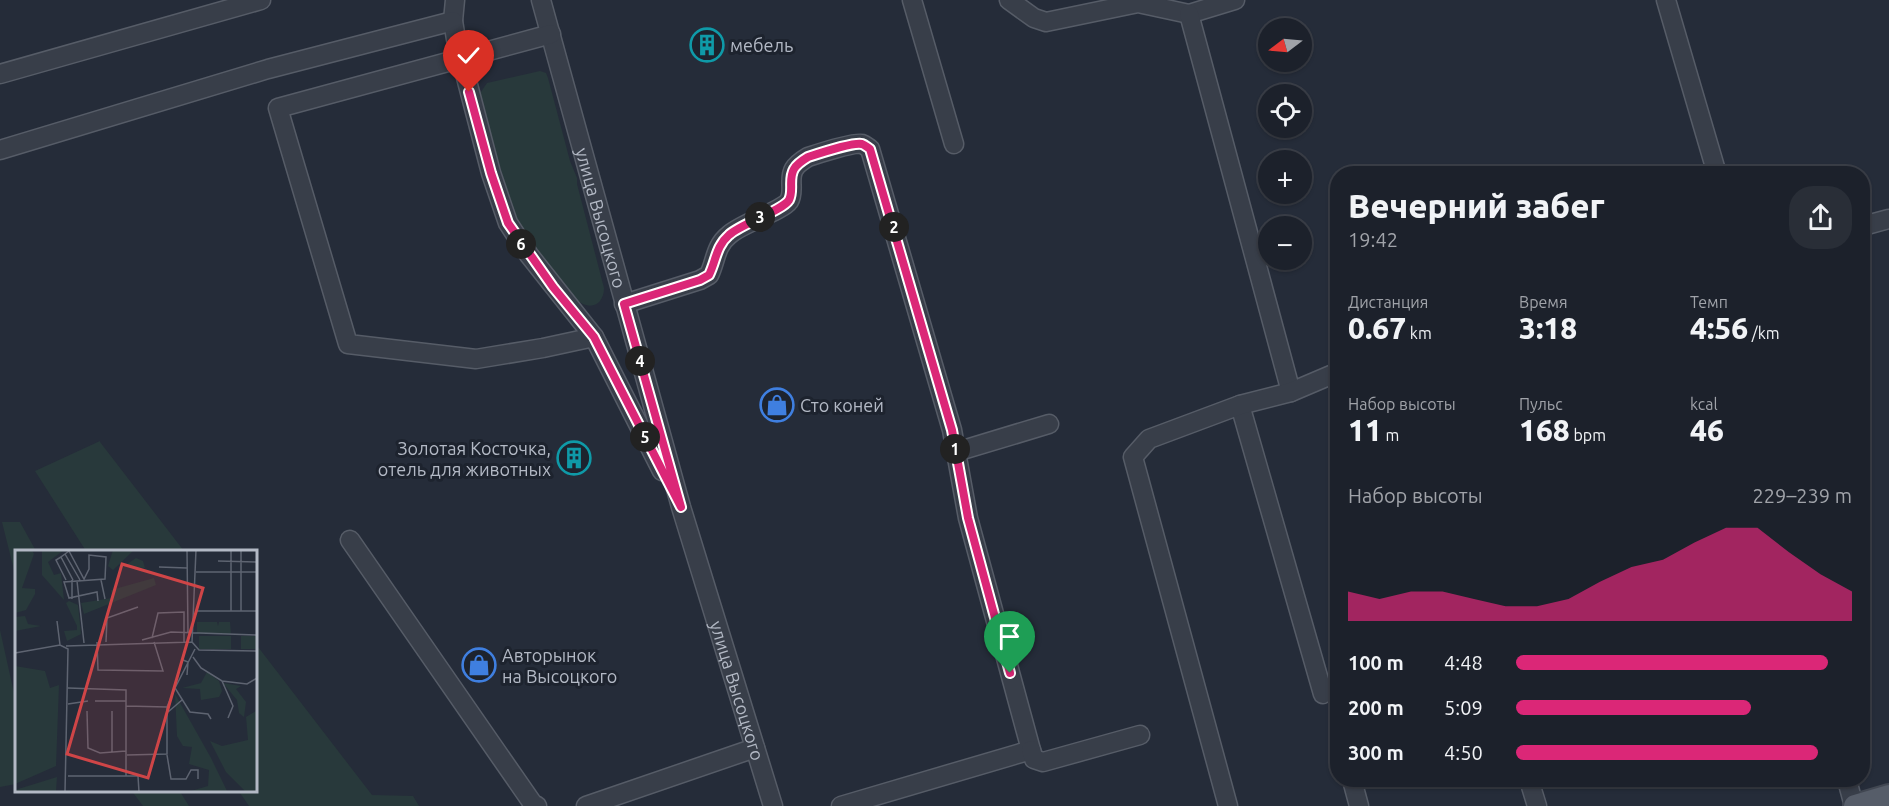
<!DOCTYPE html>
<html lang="ru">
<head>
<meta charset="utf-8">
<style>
	:root { --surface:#1c212b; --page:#292e37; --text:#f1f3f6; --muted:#a0a3a9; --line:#3a3e47; --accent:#db2777 }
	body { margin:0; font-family:Ubuntu,sans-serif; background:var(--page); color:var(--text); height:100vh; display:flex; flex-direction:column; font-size:22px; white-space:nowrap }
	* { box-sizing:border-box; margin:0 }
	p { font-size:20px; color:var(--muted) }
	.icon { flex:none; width:33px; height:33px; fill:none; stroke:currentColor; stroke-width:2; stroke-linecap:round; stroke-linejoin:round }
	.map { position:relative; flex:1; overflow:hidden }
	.drawer { position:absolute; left:1330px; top:166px; width:540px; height:621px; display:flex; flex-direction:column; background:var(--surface); border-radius:24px; box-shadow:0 2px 4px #0004,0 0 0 2px var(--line) }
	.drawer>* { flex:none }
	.needle { width:39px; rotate:254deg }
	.fabs { position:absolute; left:1258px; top:18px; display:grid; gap:12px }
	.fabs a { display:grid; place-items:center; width:54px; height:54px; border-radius:50%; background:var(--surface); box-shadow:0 2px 4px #0004,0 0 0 2px var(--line); font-size:30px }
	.pin { position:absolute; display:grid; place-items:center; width:51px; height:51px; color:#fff; margin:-62px -26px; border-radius:50% 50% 50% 0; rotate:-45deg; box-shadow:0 0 6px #0007 }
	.pin .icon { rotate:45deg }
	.km { position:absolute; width:30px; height:30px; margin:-15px; border-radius:50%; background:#222; color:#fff; font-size:16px; line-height:30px; text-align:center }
	.round { display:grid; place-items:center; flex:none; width:63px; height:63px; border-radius:24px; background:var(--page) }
	.head { display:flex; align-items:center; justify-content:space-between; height:102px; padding:0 18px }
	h1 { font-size:33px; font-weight:800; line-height:45px }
	.metrics { display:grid; grid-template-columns:repeat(3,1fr); gap:9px; height:102px; padding:6px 18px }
	.metrics div { display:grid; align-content:center }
	.metrics b { font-size:30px; font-weight:800 }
	.metrics small { font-size:16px; font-weight:400 }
	.metrics p { font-size:16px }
	.chart { height:168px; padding:12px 18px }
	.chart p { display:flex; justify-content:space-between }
	.chart svg { width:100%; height:108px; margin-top:6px; fill:var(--accent); opacity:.7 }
	ul { padding:0 18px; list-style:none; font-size:20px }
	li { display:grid; grid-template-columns:96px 72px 1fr; align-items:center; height:45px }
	li i { height:15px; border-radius:8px; background:var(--accent) }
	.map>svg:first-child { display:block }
	.green { fill:#28393b }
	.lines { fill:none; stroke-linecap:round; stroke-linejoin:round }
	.minor-casing { stroke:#565c67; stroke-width:21 }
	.major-casing { stroke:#414752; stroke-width:26 }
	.minor { stroke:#383e49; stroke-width:18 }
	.major { stroke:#565d69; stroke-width:22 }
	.route-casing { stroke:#fff; stroke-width:12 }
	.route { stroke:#db2777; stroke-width:8 }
	.labels { text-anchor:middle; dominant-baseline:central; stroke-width:6; stroke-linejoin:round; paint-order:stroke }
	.poi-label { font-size:18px; fill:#b3b9c5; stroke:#1d232e; text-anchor:start }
	.street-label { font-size:18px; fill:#b3b9c5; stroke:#1d232e }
	.inset-road { fill:none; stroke:#5e6471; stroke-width:1.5 }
	.view { fill:#cf4547; fill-opacity:0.15; stroke:#cf4547; stroke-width:3 }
	.inset-edge { fill:none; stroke:#b3b9c5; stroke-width:3 }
</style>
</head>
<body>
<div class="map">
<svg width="1889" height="806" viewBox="0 0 1889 806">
	<rect width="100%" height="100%" fill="#252c39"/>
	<!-- green -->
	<path class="green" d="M540,71L546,73L548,78L570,161L577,178V184L604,288C604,304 591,311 578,301L536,250L518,224L510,201L481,101V92L487,83Z
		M100,441V442L184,551H86L35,471Z
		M2,522H20L36,551H16V578Z
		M0,630L16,702V784L0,787Z
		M255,643L372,795L413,796L419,806H249L238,790H255Z
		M131,790H179L189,806H143Z"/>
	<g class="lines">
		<defs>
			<g id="minor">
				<path d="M455,0L453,21L456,39L491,173L508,223L529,255L594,337L662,471"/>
				<path id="s1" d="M541,0L681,507L773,806"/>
				<path d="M912,0L954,144"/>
				<path d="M1009,0L1034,18L1046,22L1138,3L1189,14L1235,0"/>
				<path d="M1666,0L1717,174"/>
				<path d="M1189,14L1291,392"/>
				<path d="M551,34L278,108L348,344L476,359L543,348L594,337"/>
				<path d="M0,74L261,0"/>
				<path d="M0,150L268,69L453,21"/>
				<path d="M1863,226L1889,219"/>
				<path d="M624,304L700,280L709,275C716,261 715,246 729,235C742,223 782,211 789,201C795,191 788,179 794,169C797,164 803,160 808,157C817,154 854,142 862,144C865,145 867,147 870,149L952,430L968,518L1031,750L841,806"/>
				<path d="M1240,405L1323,694"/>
				<path d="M956,452L1049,424"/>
				<path d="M350,540L533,804L537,806"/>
				<path d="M1031,750L1034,759L1043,762L1140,735"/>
				<path d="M1352,780L1359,806"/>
				<path d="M1529,780L1537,806"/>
				<path d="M1847,780L1854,806"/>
				<path d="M586,806L755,748"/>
				<path d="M1228,806L1133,457L1149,439L1240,405L1291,392L1338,372"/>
			</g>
			<path id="major" d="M1855,806L1889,796"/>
		</defs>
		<!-- minor casing -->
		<use href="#minor" class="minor-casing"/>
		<!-- major casing -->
		<use href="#major" class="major-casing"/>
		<!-- minor -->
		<use href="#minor" class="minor"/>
		<!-- major -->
		<use href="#major" class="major"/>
	</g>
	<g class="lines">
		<defs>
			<path id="route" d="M469,92L491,173L508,223L553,287L594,337L681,507L624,304L700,280L709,275C716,261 716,246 729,235C742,223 782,211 789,200C794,191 788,179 794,169C797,164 803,160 808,157C817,154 854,142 862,144C865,145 867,147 870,149L952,430L968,518L1010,673"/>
		</defs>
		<!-- route casing -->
		<use href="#route" class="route-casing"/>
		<!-- route -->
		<use href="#route" class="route"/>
	</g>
	<!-- icons -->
	<defs>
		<symbol id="building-ring" viewBox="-11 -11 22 22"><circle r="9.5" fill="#1d232e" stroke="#0f9aa8" stroke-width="1.5"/><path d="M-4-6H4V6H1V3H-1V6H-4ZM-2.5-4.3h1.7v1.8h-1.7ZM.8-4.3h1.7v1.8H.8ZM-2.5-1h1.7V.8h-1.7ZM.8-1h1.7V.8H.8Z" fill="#0f9aa8"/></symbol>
		<symbol id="shop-ring" viewBox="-11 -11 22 22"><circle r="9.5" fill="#1d232e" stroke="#3f7fe0" stroke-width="1.5"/><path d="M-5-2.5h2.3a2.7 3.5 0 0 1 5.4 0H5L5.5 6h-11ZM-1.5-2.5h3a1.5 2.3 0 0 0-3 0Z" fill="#3f7fe0"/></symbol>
	</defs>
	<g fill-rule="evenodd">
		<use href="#building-ring" x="688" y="26" width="38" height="38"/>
		<use href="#shop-ring" x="758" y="386" width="38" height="38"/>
		<use href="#building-ring" x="555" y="439" width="38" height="38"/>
		<use href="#shop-ring" x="460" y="646" width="38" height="38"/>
	</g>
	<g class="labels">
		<!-- poi labels -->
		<g class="poi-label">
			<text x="730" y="45">мебель</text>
			<text x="800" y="405">Сто коней</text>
			<text x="551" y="448" text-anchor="end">Золотая Косточка,<tspan x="551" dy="21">отель для животных</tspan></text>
			<text x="502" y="655">Авторынок<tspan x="502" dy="21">на Высоцкого</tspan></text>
		</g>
		<!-- street labels -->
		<g class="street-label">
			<text stroke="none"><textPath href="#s1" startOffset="226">улица Высоцкого</textPath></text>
			<text stroke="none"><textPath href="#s1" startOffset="718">улица Высоцкого</textPath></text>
		</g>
	</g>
	<!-- overview -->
	<g transform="translate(15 550)">
		<rect width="242" height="242" fill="#252c39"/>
		<path d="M0,0H17L19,4L7,38L20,39V44L11,60L0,63ZM27,0H49L33,12L39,25L46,23L49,50L27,25ZM98,0H119L98,20L93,16ZM121,8L128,11L130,18L108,17ZM139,28L141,35L69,64L66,53L97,48L96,40ZM54,51L63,55L66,84L52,91L49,81L62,80V76L51,53ZM10,66L13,74L26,76L0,81V67ZM182,72H202L203,76L204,72H215L216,84L182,83ZM184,86H216V99H184ZM226,86H241V99H226ZM0,116L30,121L35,138L44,135L41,216L0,234ZM192,122L204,131L207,141L204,147L186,150L185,139L167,138L186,133ZM208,133L226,136L221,139L231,152L229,167L224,163L222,150ZM160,144L196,208L212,241H176L193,236L194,220L174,214L177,197L168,196L162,186ZM241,161V241H230L211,222L195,191L207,196L233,190L231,167ZM42,227L41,241H0V240Z" fill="#28393b"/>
		<path class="inset-road" d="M172,0L173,83M216,0V61M50,4L54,1L69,29L74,19V5L91,7L90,29L49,32L54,48L82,42L83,51M46,7L41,10L51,30M203,11L242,12M144,17L172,18M181,22H242M58,30L46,7L50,4L65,30M86,30L90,49M62,31L69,93M57,49V30M180,61H242M226,61V0M42,71L45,95M137,88L143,63L169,62V92M127,90L156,82L242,85M82,92L83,120L148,121L139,92M91,92L92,68L123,57M177,92L181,0M177,92L184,100L242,101M51,96L177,92M180,99L160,138L175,162L193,164L196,169M0,103L45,95L53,99L50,242M178,107L186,118L207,131L232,134L242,128M168,110L173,112L172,125M207,131L218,156L213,168M53,138L111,140V226M80,151H111M53,154L73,151M111,156L152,157M72,161L73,198L85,203L111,201M97,161V202M153,162L167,150M112,205L152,204V157L160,138M152,205L156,229H171L176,220H183V229M53,226H123L124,242"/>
		<path class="view" d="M107,14L188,38L133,228L52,204Z"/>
		<rect width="242" height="242" class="inset-edge"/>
	</g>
</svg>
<div class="fabs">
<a><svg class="needle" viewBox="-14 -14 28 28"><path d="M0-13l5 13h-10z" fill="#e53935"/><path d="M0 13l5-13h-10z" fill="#a0a3a9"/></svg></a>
<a><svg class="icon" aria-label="locate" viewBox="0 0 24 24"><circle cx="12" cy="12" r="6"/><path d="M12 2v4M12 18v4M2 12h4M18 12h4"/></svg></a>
<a>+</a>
<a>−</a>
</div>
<div class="pin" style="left:1010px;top:673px;background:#1e9e55"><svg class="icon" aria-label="arrive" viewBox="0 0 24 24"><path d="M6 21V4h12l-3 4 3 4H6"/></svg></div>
<div class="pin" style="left:469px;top:92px;background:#d93025"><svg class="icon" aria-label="check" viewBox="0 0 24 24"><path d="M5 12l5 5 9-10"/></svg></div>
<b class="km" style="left:955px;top:449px">1</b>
<b class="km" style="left:894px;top:227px">2</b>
<b class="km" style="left:760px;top:217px">3</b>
<b class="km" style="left:640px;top:361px">4</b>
<b class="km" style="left:645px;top:437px">5</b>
<b class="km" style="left:521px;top:244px">6</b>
<section class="drawer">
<div class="head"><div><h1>Вечерний забег</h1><p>19:42</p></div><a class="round"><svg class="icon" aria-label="share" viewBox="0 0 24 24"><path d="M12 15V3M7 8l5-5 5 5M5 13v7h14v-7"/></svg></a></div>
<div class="metrics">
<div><p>Дистанция</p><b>0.67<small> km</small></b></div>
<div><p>Время</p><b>3:18</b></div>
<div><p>Темп</p><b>4:56<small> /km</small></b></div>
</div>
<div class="metrics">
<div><p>Набор высоты</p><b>11<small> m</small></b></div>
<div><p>Пульс</p><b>168<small> bpm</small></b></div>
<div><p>kcal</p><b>46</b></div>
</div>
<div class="chart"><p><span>Набор высоты</span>229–239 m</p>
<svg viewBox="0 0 160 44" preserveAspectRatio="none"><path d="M0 44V32L10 35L20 32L30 32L40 35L50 38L60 38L70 35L80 28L90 22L100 19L110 12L120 6L130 6L140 16L150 25L160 32V44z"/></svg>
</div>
<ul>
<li><b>100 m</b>4:48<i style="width:93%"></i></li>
<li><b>200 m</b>5:09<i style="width:70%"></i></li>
<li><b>300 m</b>4:50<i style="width:90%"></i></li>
</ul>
</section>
</div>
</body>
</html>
